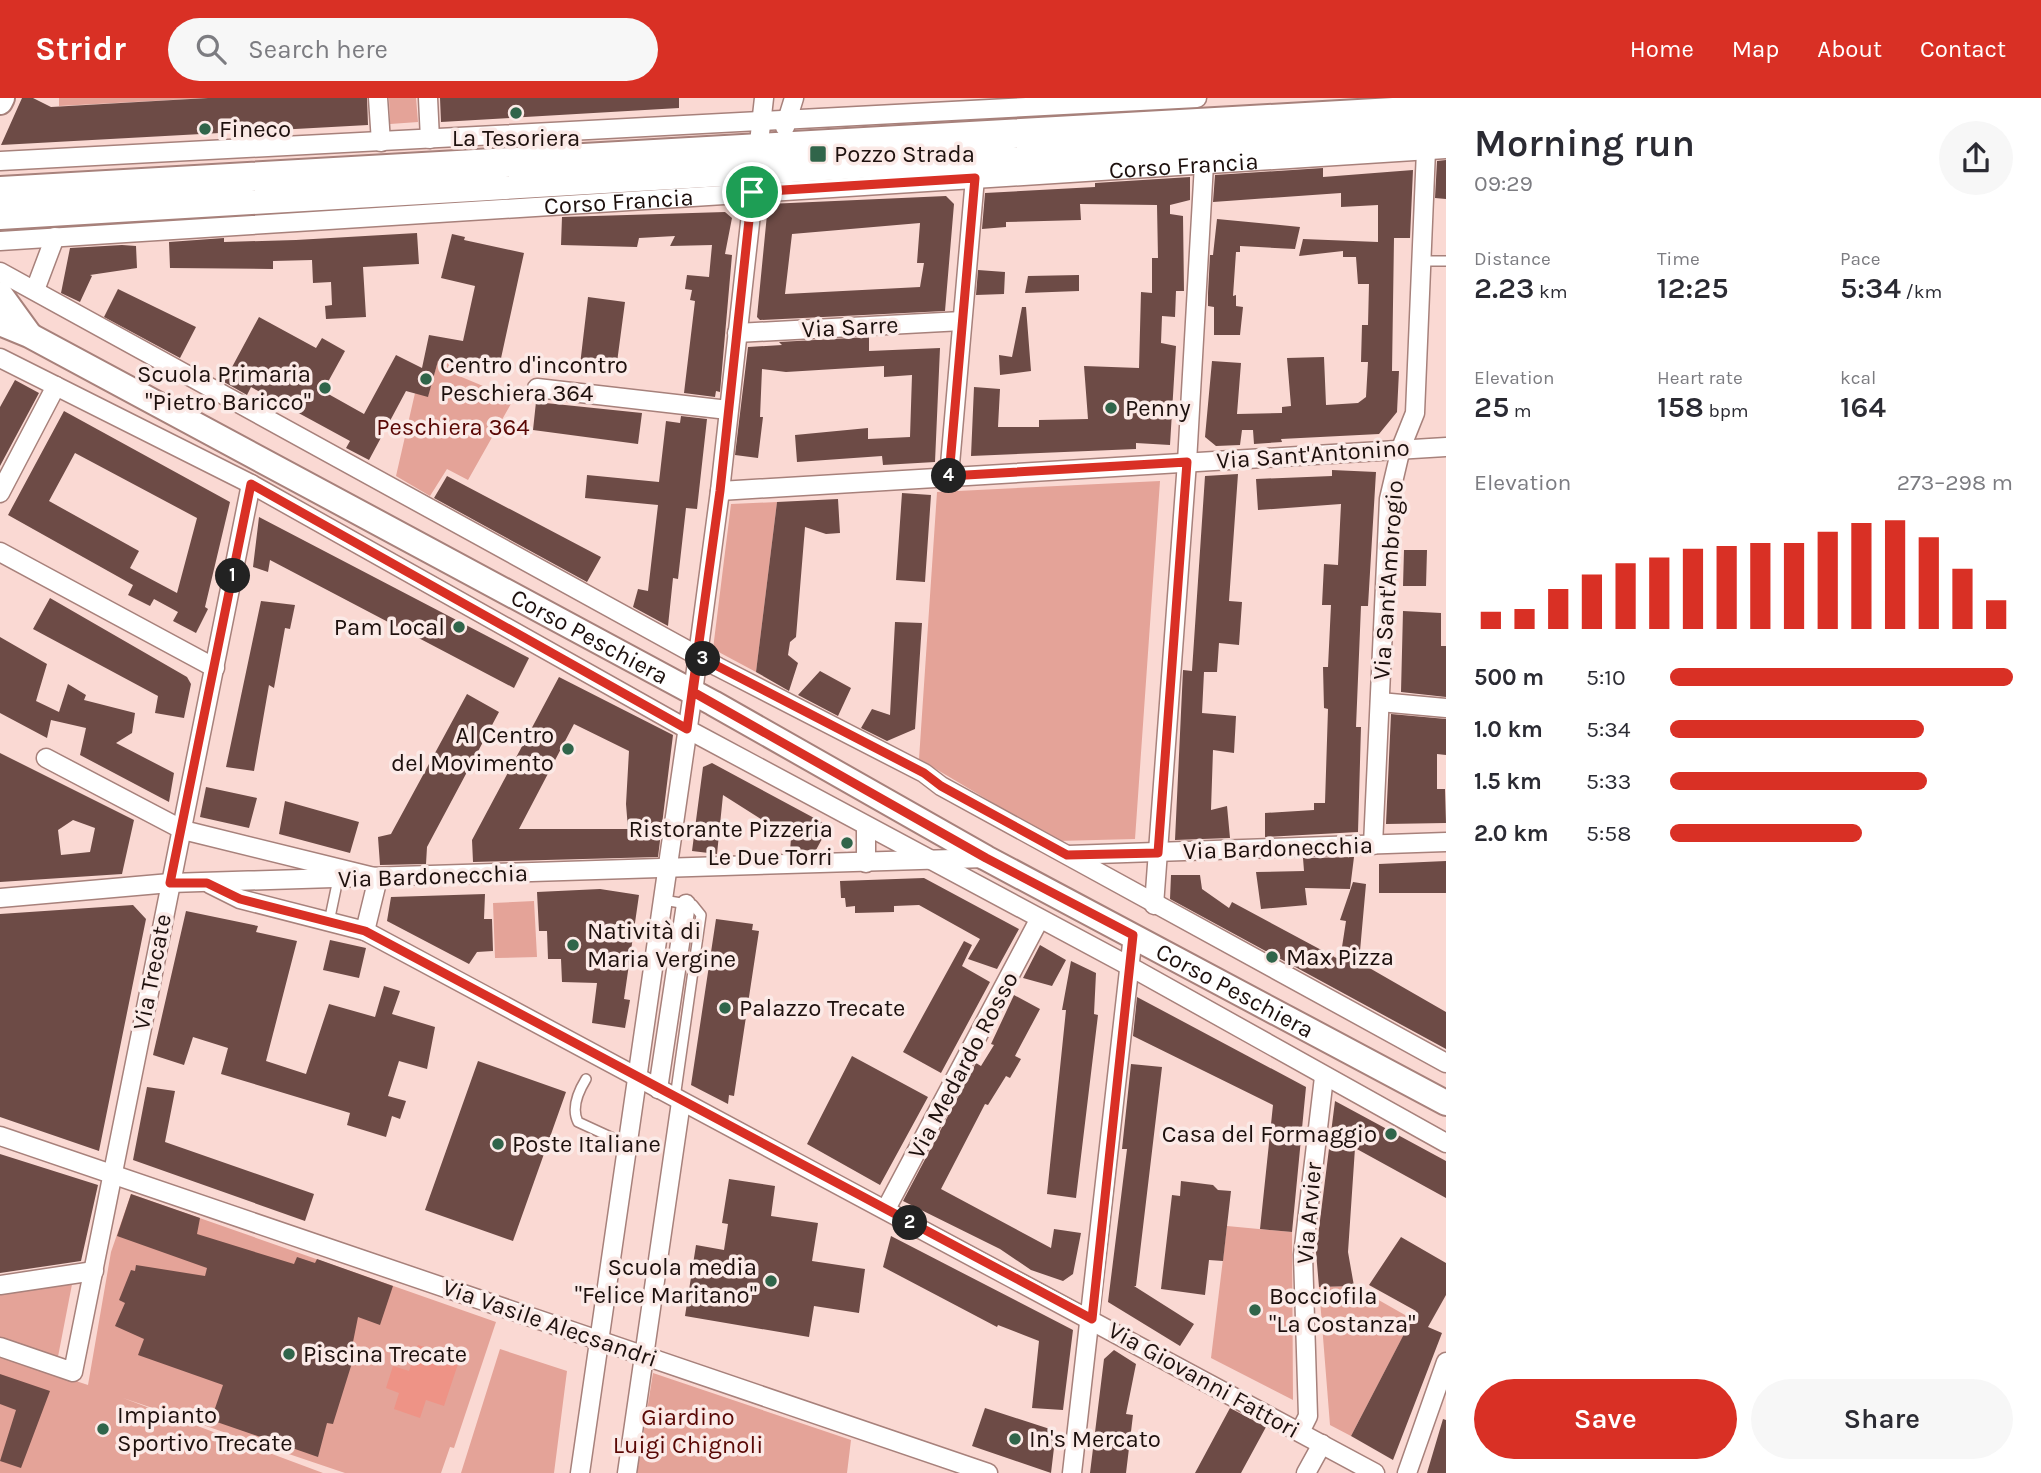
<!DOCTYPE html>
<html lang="en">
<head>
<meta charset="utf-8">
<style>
	:root { --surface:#fff; --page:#f7f7f7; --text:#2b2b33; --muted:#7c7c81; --accent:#d93025 }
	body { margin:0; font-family:Karla,sans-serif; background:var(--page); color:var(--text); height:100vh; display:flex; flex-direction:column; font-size:26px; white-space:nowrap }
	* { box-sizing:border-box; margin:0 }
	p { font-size:23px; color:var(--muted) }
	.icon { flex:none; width:38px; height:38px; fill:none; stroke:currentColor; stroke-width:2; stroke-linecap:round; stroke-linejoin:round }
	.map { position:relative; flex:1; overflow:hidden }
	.side { display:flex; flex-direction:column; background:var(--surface); width:595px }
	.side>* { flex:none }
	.pin { position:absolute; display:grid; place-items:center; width:60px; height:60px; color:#fff; margin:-30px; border:4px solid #fff; border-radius:50%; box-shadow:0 2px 7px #0007 }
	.km { position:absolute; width:35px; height:35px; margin:-18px; border-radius:50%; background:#222; color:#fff; font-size:19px; line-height:35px; text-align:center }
	.round { display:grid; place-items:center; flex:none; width:74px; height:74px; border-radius:37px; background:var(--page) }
	.summary { display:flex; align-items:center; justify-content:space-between; height:119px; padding:0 28px }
	h1 { font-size:38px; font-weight:600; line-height:52px }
	.metrics { display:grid; grid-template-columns:repeat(3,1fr); gap:10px; height:119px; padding:7px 28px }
	.metrics div { display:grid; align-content:center }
	.metrics b { font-size:30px; font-weight:600 }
	.metrics small { font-size:19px; font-weight:400 }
	.metrics p { font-size:19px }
	.chart { height:196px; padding:14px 28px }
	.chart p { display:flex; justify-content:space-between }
	.chart svg { width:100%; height:126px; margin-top:7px; stroke:var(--accent); stroke-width:6 }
	.cta { display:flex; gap:14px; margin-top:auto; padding:14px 28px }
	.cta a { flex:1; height:80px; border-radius:42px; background:var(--accent); color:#fff; font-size:28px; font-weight:600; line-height:80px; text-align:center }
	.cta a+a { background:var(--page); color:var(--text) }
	ul { padding:0 28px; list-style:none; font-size:23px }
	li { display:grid; grid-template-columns:112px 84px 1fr; align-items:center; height:52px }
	li i { height:18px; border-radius:9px; background:var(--accent) }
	header { display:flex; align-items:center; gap:42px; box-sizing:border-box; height:98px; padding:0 35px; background:var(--accent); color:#fff }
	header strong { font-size:33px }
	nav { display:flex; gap:38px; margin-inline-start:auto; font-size:24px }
	.search { width:490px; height:63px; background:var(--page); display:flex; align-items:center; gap:18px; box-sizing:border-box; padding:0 24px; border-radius:38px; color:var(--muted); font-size:26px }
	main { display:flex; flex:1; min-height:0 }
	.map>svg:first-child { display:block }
	.green { fill:#e4a398 }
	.water { fill:#ee9386 }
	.building { fill:#6d4b46; fill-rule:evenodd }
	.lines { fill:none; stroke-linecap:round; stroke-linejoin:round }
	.lane-casing { stroke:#a7817b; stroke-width:12 }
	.street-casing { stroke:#a7817b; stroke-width:21 }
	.secondary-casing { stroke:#a7817b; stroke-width:28 }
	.primary-casing { stroke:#a7817b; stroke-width:32 }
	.lane { stroke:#fff; stroke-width:9 }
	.street { stroke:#fff; stroke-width:18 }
	.secondary { stroke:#fff; stroke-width:24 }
	.primary { stroke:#fff; stroke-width:28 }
	.route-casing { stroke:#fff; stroke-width:14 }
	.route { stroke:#d93025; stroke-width:9 }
	.poi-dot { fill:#30654a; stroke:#fbeae7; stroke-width:2.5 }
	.labels { text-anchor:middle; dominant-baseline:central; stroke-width:7; stroke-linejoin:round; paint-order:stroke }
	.poi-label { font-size:24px; fill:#1d100d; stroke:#fbeae7; text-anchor:start }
	.street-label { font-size:24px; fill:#1d100d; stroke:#fbeae7 }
	.park-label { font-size:24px; fill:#590704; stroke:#fbeae7 }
</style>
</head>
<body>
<header>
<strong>Stridr</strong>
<div class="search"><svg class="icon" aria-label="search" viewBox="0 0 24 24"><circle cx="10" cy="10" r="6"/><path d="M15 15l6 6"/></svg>Search here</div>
<nav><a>Home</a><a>Map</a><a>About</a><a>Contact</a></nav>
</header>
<main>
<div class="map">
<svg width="1446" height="1375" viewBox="0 0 1446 1375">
	<rect width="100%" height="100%" fill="#fad9d3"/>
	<!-- green -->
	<path class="green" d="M59,0H208L59,8Z
		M389,0H416L418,24L390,26Z
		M438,263L454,266L452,275L495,293L512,304L468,382L447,371L430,398L396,378L415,295L428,298Z
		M1160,383L1135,741L1057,743L919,661L937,394Z
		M777,404L756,574L713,551L731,406Z
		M534,803L537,859L495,860L493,805Z
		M131,1096L496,1224L454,1350L450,1349L441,1375H345L123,1300L323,1375H0V1258L88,1287L111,1154Z
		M1227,1128L1292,1134L1293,1302L1211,1260Z
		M74,1176L56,1269L0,1249V1188Z
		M1354,1188L1412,1221L1351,1338L1330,1327L1319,1189Z
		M500,1251L567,1273L554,1375H461Z
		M653,1275L851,1342L847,1375H637Z"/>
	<!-- water -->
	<path class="water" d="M418,1247L447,1256L445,1261L458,1266L444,1308L426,1302L420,1320L394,1311L399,1295L386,1290L393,1268L409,1273Z"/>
	<!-- building -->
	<path class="building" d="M22,0H33L51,9L208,0H367L368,27L1,47Z
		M440,0H679V10L441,24Z
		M1446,62V101L1435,100L1437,63Z
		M1323,70V79L1413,72L1410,140H1394L1392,273H1399L1397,314L1379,336L1281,341L1282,344L1254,346L1253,332H1242L1240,347L1216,348L1205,339L1212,263L1241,265L1237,316L1282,315V309L1291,308L1287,260L1324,259L1326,307L1358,305L1366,299L1368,264H1361L1362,227H1368L1369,186H1358L1356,159H1343V153L1299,158L1303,141L1378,144V107L1341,109V95L1213,104L1215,77Z
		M1190,79V102L1170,107V116L1183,118L1184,193H1176L1175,219L1162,218L1161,245L1176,248L1170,347L1136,345V351L971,358L974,289L1000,291L998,329H1039V322L1088,321L1084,268L1139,270L1141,194L1152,195V160H1158L1157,107L1080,106L1081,122L1006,124V129L982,131L985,95L1095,89V85Z
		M946,98L954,106L945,213L760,222L757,219L768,106ZM920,125L917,165H924L920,189L785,196L792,136Z
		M725,114L732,120L725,156L732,157L720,294L716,293L715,299L684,295L695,203L690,202L692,192L685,191L687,177L709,179L712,147L670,148L675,138L639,140L637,149L561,147L562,119Z
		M1217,121L1300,129L1295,151L1240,148V154H1236L1233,198L1236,197V208L1243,209L1240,237H1214V209L1208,208V195L1210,157H1213Z
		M417,135L419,166L363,169L366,219L326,221L325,208L332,207L331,184L313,185L312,162L273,163V171L170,170L169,144L224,140V144L296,142Z
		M452,136L465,139L464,142L524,155L498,274L438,263L428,299L406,293L369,362L346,350L350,343L251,289L247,297L224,284L259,219L316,250L322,240L345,253L323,293L364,316L396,257L422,270L429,237L463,243L475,188L441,180Z
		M122,147L136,148L137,170L90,177L92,178L80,204L61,195L70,150Z
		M978,172L1005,174L1004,196L976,197Z
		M1079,177V193L1025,195L1028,178Z
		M118,191L196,229L180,260L104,219Z
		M588,199L625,204L616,272L580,267Z
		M1022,209H1026L1031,273L1000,277L999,257L1012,259Z
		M869,239V253L940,250L935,364L883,367L882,358L797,364L795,337L868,330V341L910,339L912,277L884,279V268L786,274L762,271L760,319H763L758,360L735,357L748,249L782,247L779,244Z
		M15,282L39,295L0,368V309Z
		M536,304L642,315L638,346L533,332Z
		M64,313L230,404L205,509L208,511L196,535L173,523L178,514L154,501L150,508L128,497L133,487L8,417ZM75,355L197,420L177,495L130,470L139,453L49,403Z
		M681,318L707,321L697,411L686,410L678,481L673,480L668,528L633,509L638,491L648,493L658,407L585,400L587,377L659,384L666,323L680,325Z
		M1332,372L1376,374L1368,508H1361L1356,629H1361L1358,734L1265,739V715L1314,712V705H1325L1328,611L1324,610L1323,569H1328L1331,507H1322L1324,466L1338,467L1341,406L1258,412L1256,381L1332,378Z
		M1238,376L1229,503L1242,504L1239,547L1219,545L1217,574H1204L1202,615L1236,618L1234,655L1213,652L1211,712L1227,708L1230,740L1175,742L1183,572L1192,573L1205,378Z
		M447,378L601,459L587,484L434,400Z
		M902,395L931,397L925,484L896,482Z
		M838,401L840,435L826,436L805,429L796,539L790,544L788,557L798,565L789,593L756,574L777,404Z
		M259,419L529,560L514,590L270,462L268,474L253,469Z
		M1404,452H1427L1426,488H1403Z
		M50,500L187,579L191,586L184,620L155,615L158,598L33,531Z
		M261,503L295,507L290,531L285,530L274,590L269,587L254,673L226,669Z
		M1403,513L1441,515V548H1446V599L1401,594Z
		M895,524L922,525L915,631L887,643L861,630L872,611L890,617Z
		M0,539L47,566L36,603L59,614L68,586L86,597L84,602L135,615L132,635L116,645L174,675L169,704L80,657L86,630L51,622L47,640L0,615Z
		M820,573L851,590L838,618L798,597Z
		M559,579L673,637L658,759L473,764L472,742ZM574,626L629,653L626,706L628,731H519Z
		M467,596L499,614L427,749L426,766L380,767L378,739L391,736Z
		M1391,616L1446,621V657L1437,656V691H1445L1446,725L1386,726Z
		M0,655L134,722L122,776L0,784ZM73,722L95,730L90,754L61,757L58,732Z
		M712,665L829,728L816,752L790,753L791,740L723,697L717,756L692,753L703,669Z
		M206,689L257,700L249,730L200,719Z
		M285,703L359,724L350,755L279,736Z
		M1354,759L1350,791L1305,790L1307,807L1261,811L1256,774L1304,773L1303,760Z
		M1446,763V795H1379V766Z
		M1171,777H1200L1202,791L1229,810L1232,804L1340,862L1346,823L1340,822L1353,784L1366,786L1359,864L1446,914V951L1170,801Z
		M924,780L1019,831L997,871L968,861L980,841L919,807L894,808V814L855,815V808L846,809L845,800H841L840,783Z
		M600,791L639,797L624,901L630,902L625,930L592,925L597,885L562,884L561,861H548L547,833H539L537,794Z
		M485,796L484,821H492L493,853L477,854L469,866L387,823L391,799Z
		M133,807L146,821L99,1053L0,1019V816Z
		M186,813L258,828L256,834L297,843L266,963L306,976L329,906L375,919L384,888L400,893L392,916L435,929L427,971L399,963L388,998L406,1003L400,1021L392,1018L386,1039L347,1027L350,1015L221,976L228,950L193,939L184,967L153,957Z
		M716,821L753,826L752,832L759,833L734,998L729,997L728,1006L691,987Z
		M330,842L366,850L359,880L323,872Z
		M964,843L972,847L962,868L990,884L941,975L903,954Z
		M1040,847L1066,862L1052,888L1023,880Z
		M1071,863L1096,875L1094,916L1098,917L1076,1100L1047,1096L1066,912H1062Z
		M1014,897L1040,911L1015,958L1021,961L1010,980L1006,978L988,1007L985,1006L941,1091L1051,1150L1054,1131L1081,1135L1073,1176L1063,1183L1031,1172L1000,1151L903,1103L976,965L981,968L994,947L991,946Z
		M1137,899L1306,989L1292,1134L1260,1131L1273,1007L1133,938Z
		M852,958L928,999L880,1087L807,1046Z
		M478,963L566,994L513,1143L425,1112Z
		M1131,966L1162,969L1136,1188H1134L1194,1226L1180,1248L1108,1204L1127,1051H1122Z
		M147,989L175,993L165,1044L314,1096L305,1123L133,1062Z
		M1335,1003L1446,1063V1100L1355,1050L1348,1154L1354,1188L1319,1189L1316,1154Z
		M0,1056L98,1087L81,1163L0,1175Z
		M729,1081L775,1088L771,1118L818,1125L812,1163L865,1171L859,1215L814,1208L809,1239L685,1218L696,1147L724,1152L728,1126L722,1125Z
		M1181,1083L1213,1087L1218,1092L1231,1093L1223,1163L1209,1162L1205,1197L1161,1191L1172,1097L1180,1098Z
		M131,1096L200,1120L197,1136L294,1166L297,1159L315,1165L317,1161L393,1188L380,1227L358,1219L352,1249L356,1252L333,1326L327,1325L318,1359L211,1322L223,1287L138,1257L144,1241L115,1228L125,1205L119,1202L131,1172L135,1173L136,1167L205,1178L207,1170L117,1138Z
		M891,1138L1073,1232L1063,1312L1032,1310L1039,1243L998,1227L997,1229L883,1169Z
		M1401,1139L1446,1165V1197L1428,1229L1442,1235L1393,1362L1351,1338L1416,1213L1369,1187Z
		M1114,1252L1136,1266L1126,1316L1133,1317L1126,1375H1090L1104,1261Z
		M0,1276L50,1293L21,1370L0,1363L16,1312L0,1306Z
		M985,1310L1056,1333L1051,1375L972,1348Z
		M1230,1310L1266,1329L1241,1375H1195Z
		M1443,1321L1446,1322V1375H1427Z"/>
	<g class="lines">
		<defs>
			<path id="lane" d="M1420,163H1446
				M663,802L693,807L701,817L675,1000
				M329,824L338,781
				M586,981C578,994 571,1010 578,1024L628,1047"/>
			<g id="street">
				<path d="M378,0L381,44"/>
				<path d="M428,0L430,41"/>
				<path d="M785,29L794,0"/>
				<path d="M0,63L1197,0"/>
				<path id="s1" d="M0,143L1446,51"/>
				<path d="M0,174L718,569L924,675L941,688L1446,965"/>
				<path d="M35,192L55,139"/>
				<path d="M737,235L962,223"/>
				<path d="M0,260L251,386L687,631L1129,868L1446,1045"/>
				<path d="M537,290L728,312"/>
				<path d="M949,378L975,80"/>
				<path d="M720,393L1446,349"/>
				<path d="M0,395L56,288"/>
				<path d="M0,454L215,570"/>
				<path d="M1380,604L1446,610"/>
				<path d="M46,660L183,732L378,780L365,833L240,801L210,786"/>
				<path d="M866,728V765"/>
				<path d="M1373,747L1389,401L1401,350L1415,315L1426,52"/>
				<path d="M1068,757L1446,744"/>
				<path d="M0,800L170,785L986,760"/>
				<path d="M1154,807L1187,364L1204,66"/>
				<path d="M365,833L1375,1375"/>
				<path d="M658,991L686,806"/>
				<path d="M0,1038L988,1375"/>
				<path d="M886,1111L1039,822"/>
				<path d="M0,1187L94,1173"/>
				<path d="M0,1249L73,1274L251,386"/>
				<path d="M1300,1334L1308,1318L1303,1157L1324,979"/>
				<path d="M580,1375L693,594L720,393L764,0"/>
				<path d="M627,1375L681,1004"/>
				<path d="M1072,1375L1133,837"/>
				<path d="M1306,1375L1322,1346"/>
				<path d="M1407,1375L1446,1264"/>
			</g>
			<g id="secondary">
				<path d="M0,4L2,0"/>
				<path d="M0,196L29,236"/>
				<path id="s2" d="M0,225L29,237L713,605L986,760L1446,1005"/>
			</g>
			<path id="primary" d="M0,93L1446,11
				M0,117L1446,31"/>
		</defs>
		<!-- lane casing -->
		<use href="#lane" class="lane-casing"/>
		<!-- street casing -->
		<use href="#street" class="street-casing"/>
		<!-- secondary casing -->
		<use href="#secondary" class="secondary-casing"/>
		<!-- primary casing -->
		<use href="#primary" class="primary-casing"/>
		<!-- lane -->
		<use href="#lane" class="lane"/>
		<!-- street -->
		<use href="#street" class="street"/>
		<!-- secondary -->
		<use href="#secondary" class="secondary"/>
		<!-- primary -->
		<use href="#primary" class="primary"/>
	</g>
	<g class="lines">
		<defs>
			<path id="route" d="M752,94L720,393L687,631L251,386L170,785H207L240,801L365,833L1092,1221L1133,837L986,760L693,594L698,558L924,675L941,688L1067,757L1158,755L1187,364L949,378L975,80L752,94"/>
		</defs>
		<!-- route casing -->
		<use href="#route" class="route-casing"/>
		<!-- route -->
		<use href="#route" class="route"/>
	</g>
	<!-- markers -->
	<g class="poi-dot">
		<circle cx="516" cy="15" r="7"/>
		<circle cx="205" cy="31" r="7"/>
		<rect x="809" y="47" width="18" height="18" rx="3.5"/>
		<circle cx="426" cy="281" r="7"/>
		<circle cx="325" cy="290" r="7"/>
		<circle cx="1111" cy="310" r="7"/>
		<circle cx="459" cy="529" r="7"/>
		<circle cx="568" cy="651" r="7"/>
		<circle cx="847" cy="745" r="7"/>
		<circle cx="573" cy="847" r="7"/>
		<circle cx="1272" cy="859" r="7"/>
		<circle cx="725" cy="910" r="7"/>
		<circle cx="1391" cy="1036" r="7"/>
		<circle cx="498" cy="1046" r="7"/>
		<circle cx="771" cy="1183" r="7"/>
		<circle cx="1255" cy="1212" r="7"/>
		<circle cx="289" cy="1256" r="7"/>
		<circle cx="103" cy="1331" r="7"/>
		<circle cx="1015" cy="1341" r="7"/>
	</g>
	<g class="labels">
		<!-- poi labels -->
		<g class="poi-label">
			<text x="219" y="31">Fineco</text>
			<text x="516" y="40" text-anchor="middle">La Tesoriera</text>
			<text x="834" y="56">Pozzo Strada</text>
			<text x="440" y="267">Centro d'incontro<tspan x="440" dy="28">Peschiera 364</tspan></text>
			<text x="311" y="276" text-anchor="end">Scuola Primaria<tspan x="311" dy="28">"Pietro Baricco"</tspan></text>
			<text x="1125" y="310">Penny</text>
			<text x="445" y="529" text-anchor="end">Pam Local</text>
			<text x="554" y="637" text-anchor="end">Al Centro<tspan x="554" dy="28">del Movimento</tspan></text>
			<text x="833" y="731" text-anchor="end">Ristorante Pizzeria<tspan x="833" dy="28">Le Due Torri</tspan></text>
			<text x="587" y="833">Natività di<tspan x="587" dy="28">Maria Vergine</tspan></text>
			<text x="1286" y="859">Max Pizza</text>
			<text x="739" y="910">Palazzo Trecate</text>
			<text x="1377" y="1036" text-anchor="end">Casa del Formaggio</text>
			<text x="512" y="1046">Poste Italiane</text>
			<text x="757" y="1169" text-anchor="end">Scuola media<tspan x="757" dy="28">"Felice Maritano"</tspan></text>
			<text x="1269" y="1198">Bocciofila<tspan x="1269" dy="28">"La Costanza"</tspan></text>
			<text x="303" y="1256">Piscina Trecate</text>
			<text x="117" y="1317">Impianto<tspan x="117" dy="28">Sportivo Trecate</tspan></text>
			<text x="1029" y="1341">In's Mercato</text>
		</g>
		<!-- street labels -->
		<g class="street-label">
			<text stroke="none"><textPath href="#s1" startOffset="1186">Corso Francia</textPath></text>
			<text stroke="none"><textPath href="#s1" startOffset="620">Corso Francia</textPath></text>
			<text transform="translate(850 229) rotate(-3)">Via Sarre</text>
			<text transform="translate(1313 356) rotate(-4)">Via Sant'Antonino</text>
			<text transform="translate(1388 482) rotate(-86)">Via Sant'Ambrogio</text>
			<text stroke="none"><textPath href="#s2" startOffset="668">Corso Peschiera</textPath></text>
			<text transform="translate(1278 750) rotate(-2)">Via Bardonecchia</text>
			<text transform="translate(433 778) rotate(-2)">Via Bardonecchia</text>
			<text transform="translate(152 874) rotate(-79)">Via Trecate</text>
			<text stroke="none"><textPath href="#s2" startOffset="1404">Corso Peschiera</textPath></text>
			<text transform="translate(963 967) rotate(-62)">Via Medardo Rosso</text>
			<text transform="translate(1309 1115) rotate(-85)">Via Arvier</text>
			<text transform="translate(550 1225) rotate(19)">Via Vasile Alecsandri</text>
			<text transform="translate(1204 1282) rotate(29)">Via Giovanni Fattori</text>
		</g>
		<!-- park labels -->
		<g class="park-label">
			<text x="453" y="329">Peschiera 364</text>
			<text x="688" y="1319">Giardino<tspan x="688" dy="28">Luigi Chignoli</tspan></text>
		</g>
	</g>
</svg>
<div class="pin" style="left:752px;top:94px;background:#1e9e55"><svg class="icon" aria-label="arrive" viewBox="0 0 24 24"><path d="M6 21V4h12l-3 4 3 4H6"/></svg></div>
<b class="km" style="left:233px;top:478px">1</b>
<b class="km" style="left:910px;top:1125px">2</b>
<b class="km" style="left:703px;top:561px">3</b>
<b class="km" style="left:949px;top:378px">4</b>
</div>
<section class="side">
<div class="summary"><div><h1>Morning run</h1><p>09:29</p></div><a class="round"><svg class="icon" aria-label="share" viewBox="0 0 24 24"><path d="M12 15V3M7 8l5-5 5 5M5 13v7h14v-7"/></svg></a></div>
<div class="metrics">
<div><p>Distance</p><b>2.23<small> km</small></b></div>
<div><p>Time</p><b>12:25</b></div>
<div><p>Pace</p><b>5:34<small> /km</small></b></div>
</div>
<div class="metrics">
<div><p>Elevation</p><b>25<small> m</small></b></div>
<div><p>Heart rate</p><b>158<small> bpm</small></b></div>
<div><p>kcal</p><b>164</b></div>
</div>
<div class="chart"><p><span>Elevation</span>273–298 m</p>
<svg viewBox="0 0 160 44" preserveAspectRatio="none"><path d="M5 44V38M15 44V37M25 44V30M35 44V25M45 44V21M55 44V19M65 44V16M75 44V15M85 44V14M95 44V14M105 44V10M115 44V7M125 44V6M135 44V12M145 44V23M155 44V34"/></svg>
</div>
<ul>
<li><b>500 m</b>5:10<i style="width:100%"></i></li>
<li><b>1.0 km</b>5:34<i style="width:74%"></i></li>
<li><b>1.5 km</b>5:33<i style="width:75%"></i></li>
<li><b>2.0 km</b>5:58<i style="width:56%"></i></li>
</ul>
<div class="cta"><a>Save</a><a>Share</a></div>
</section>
</main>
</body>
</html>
